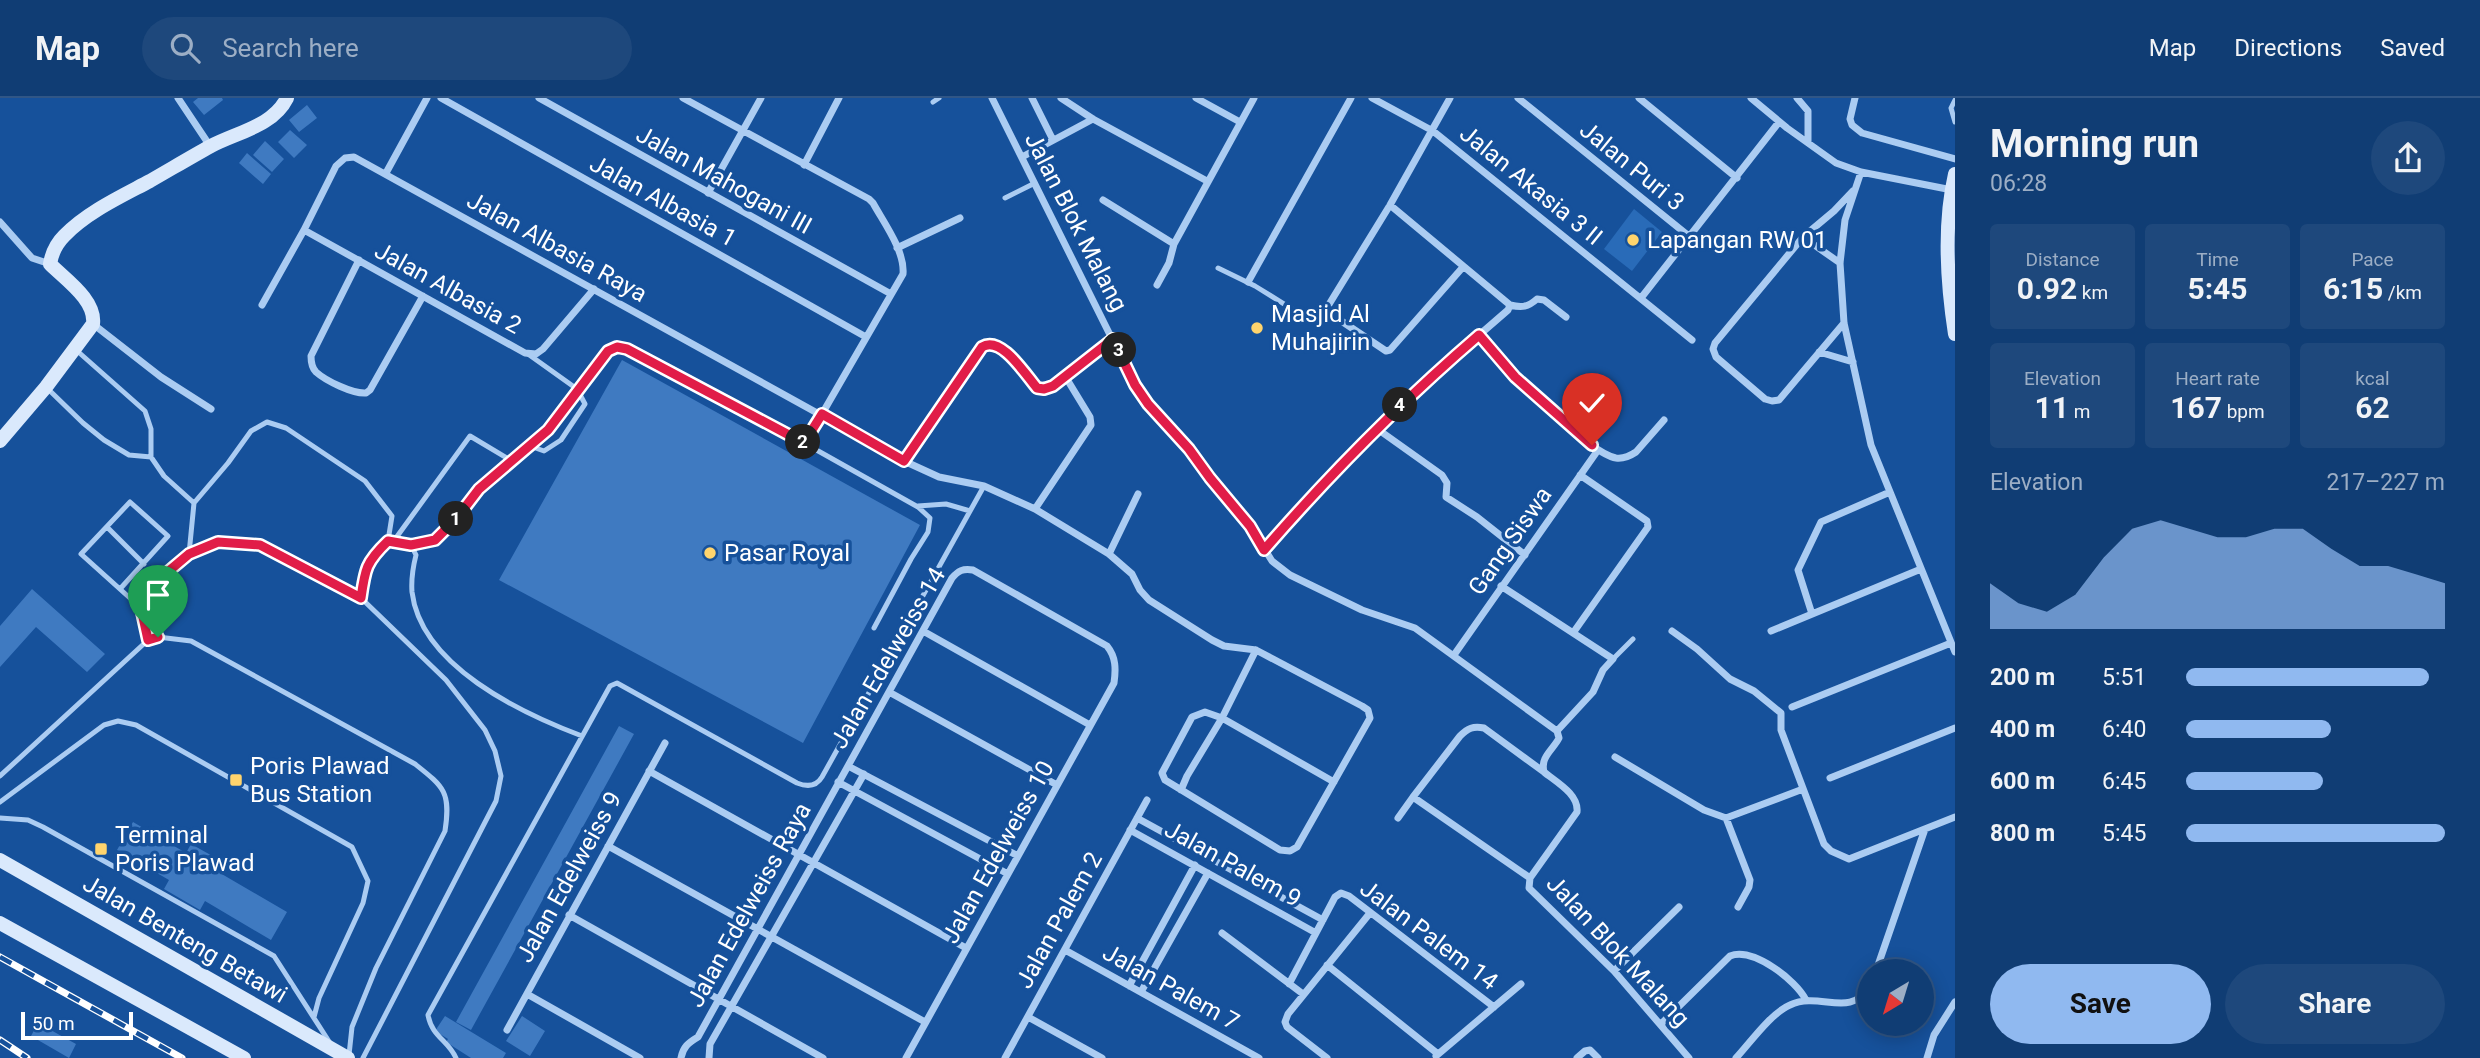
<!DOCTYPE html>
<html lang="en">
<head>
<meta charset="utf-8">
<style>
	:root { --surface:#103d74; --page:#1e487c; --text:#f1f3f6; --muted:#9caec5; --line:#305686; --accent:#90b9f0 }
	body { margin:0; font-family:Roboto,sans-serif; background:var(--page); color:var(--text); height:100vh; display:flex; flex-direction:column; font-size:26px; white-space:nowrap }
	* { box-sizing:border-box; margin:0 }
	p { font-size:23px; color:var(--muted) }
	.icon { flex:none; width:38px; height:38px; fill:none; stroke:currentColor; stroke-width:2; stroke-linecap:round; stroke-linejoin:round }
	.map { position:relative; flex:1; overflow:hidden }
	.drawer { display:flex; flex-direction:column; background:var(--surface); width:525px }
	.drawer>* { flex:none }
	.needle { width:46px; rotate:218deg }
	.buttons { position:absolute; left:1857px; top:861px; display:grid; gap:14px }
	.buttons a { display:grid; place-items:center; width:77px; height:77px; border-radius:50%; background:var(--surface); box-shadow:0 4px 18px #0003,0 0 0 2px var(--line); font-size:35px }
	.scale { position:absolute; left:21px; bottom:18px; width:112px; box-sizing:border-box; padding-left:7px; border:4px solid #fff; border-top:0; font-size:19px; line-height:24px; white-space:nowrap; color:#fff; -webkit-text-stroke:5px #16519b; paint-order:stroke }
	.pin { position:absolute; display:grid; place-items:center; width:60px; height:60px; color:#fff; margin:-72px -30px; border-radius:50% 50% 50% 0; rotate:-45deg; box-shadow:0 0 7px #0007 }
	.pin .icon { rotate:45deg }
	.km { position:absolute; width:35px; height:35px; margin:-18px; border-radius:50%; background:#222; color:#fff; font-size:19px; line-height:35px; text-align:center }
	.round { display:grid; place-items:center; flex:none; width:74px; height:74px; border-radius:37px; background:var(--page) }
	.head { display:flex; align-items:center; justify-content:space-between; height:119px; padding:0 35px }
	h1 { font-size:38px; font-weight:700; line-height:52px }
	.figures { display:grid; grid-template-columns:repeat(3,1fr); gap:10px; height:119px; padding:7px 35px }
	.figures div { display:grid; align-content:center; border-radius:7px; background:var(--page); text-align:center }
	.figures b { font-size:30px; font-weight:700 }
	.figures small { font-size:19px; font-weight:400 }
	.figures p { font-size:19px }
	.chart { height:196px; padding:14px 35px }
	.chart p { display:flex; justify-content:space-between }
	.chart svg { width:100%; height:126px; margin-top:7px; fill:var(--accent); opacity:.7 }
	.primary-button { display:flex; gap:14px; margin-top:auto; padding:14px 35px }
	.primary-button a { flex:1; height:80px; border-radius:42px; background:var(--accent); color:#111; font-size:28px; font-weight:700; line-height:80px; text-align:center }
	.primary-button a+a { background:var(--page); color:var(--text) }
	ul { padding:0 35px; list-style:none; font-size:23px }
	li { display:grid; grid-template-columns:112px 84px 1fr; align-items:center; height:52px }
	li i { height:18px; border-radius:9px; background:var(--accent) }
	header { display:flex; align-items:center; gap:42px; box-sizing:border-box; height:98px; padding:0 35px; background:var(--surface); border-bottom:2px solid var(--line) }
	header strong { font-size:33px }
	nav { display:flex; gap:38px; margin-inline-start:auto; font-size:24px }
	.search { width:490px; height:63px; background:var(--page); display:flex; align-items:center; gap:18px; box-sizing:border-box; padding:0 24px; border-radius:38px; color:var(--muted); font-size:26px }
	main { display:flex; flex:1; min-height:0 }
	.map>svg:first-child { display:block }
	.garden { fill:#296bb8 }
	.building { fill:#3f7ac1 }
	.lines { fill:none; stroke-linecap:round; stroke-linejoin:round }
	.lane { stroke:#abccf2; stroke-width:5 }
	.street { stroke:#abccf2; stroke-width:7 }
	.secondary { stroke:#dae9fc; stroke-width:14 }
	.rail-casing { stroke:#fff; stroke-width:7 }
	.rail { stroke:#16519b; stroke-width:4.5; stroke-dasharray:13; stroke-linecap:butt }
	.route-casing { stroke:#fff; stroke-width:14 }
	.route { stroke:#e11d48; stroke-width:9 }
	.poi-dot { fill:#ffd46d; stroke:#16519b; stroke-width:2.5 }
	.labels { text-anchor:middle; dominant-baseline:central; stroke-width:7; stroke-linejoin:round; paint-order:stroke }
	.street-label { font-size:24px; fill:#fff; stroke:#16519b }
	.poi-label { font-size:24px; fill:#fff; stroke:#16519b; text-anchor:start }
</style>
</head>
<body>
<header>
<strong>Map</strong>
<div class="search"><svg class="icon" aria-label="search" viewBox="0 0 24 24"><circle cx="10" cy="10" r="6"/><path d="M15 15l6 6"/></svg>Search here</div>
<nav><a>Map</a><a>Directions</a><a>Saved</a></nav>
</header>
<main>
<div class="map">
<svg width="1955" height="960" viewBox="0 0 1955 960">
	<rect width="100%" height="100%" fill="#16519b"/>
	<!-- garden -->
	<path class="garden" d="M1634,111L1662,134L1632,173L1604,151Z"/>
	<!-- building -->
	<path class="building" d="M198,0H222L223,2L204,17L193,4Z
		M307,7L317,20L299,34L289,22Z
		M290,32L307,47L294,60L278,44Z
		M265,43L284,61L272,74L253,57Z
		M247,55L271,76L263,86L239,65Z
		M622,262L920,427L803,645L499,482Z
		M32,491L105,556L87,574L36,529L0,569V528Z
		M619,628L634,636L471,932L456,924Z
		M133,724L186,755L191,746L225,765L220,775L287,814L271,842L205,803L200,812L164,791L169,782L117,752Z
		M445,918L506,955L503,960H471L446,944L448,941L435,933Z
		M522,918L545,933L530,958L506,943Z
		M38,925L76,946L69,960L31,938Z"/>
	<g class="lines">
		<!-- lane -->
		<path class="lane" d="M1955,2L1951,10L1955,24
			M933,4L939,0
			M1005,100L1035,85
			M1218,170L1255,188L1305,219L1328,214
			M75,251L145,313L151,331V359
			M528,256L577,291L585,306L561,342L544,353L530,348
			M48,291L83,325L104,342L129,357L151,359L164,378L194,405L189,456
			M804,345L822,316
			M194,405L228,365L251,333L267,324L286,330L365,383L392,418L388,443L371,459L364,481L361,500
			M918,408L946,406L970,413
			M107,429L144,466
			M388,443L411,447L435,442L456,421L479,391L548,332L608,253L617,249L627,251L804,345L918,409L930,420L928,434L911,461L874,530
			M393,444L470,338L512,363
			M411,447L416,457C413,469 411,481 412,494C421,568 521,615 582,638
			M120,491L168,438L130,404L81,456L141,510
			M148,542L141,510L143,503L151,488L189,456L218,444L260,447L361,500L446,582L485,632L495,653L501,678L496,703L363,960
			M1613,561L1633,541
			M0,678L148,542L158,539L191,543L415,666C444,689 451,694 445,733L376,870L352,929L349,957
			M0,704L104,627L118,623L136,627L352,749L368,783L363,805L319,900L314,919
			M0,720L28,722L43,729L274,858L330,945
			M456,960C448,942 432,939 428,917L610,588L617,585L797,685C807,689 816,689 822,679L984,388"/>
		<!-- street -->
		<path class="street" d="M178,0L210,48
			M441,0L866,239
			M539,0L891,196
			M683,0L869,101L873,105C884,125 905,153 903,176L822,316
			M992,0L1135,287L1148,306L1189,351L1210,381L1250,428L1272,463L1290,477L1362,512L1415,530L1557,633L1559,640C1553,652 1540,659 1544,674C1556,684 1579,696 1577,714L1530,780L1529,790L1614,873L1689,960
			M1032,0L1053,42
			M1061,0L1093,21L1207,83
			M1196,0L1240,24
			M1372,0L1433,33L1692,242
			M1450,0L1390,107L1328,208V214L1386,253L1390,252L1463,169
			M1518,0L1690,139
			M1639,0L1737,80
			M1751,0L1787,30L1836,65L1861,74L1952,92
			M1797,0L1808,13V44
			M1855,0L1850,21L1852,27L1862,35L1955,61
			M1022,59L1093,21
			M804,67L839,0
			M1861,74L1845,122L1840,165L1844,225L1871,347L1955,554
			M386,75L427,0
			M708,95L761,0
			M1103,102L1174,146L1254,0
			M1390,107L1510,207C1522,210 1528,209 1537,201L1544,202L1566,219
			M0,124L32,160L50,166
			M304,132L525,255L536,256L543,251L594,191
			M1803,139L1840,165
			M897,150L960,120
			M359,162L311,258C311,264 312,270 316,274C326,283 353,296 366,295L370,292L423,198
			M1248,184L1351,0
			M1157,187L1169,165L1174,146
			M1641,200L1779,24
			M262,207L304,132L336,68L345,60L354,59L904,363L939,379L984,388L1035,411L1109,456L1132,476L1140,492L1149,502L1212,542L1224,548L1256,552L1362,608L1368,612L1370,620L1297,749L1290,753L1280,752L1165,682L1162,675L1192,619L1205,614L1222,620L1334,684
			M1844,225L1779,302L1772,303L1765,301L1716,259L1713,251L1715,245L1803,139L1834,113L1853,93
			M93,226L161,279L211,311
			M1479,237C1499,263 1587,355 1616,360C1623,361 1630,358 1636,354L1664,322
			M1819,254L1853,264
			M1376,330L1442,377L1447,385L1446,399L1477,419L1525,457
			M904,363L982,249C1001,237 1025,276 1037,290L1044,291L1053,288L1113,241
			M1035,411L1091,327L1090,319L1065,278
			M1264,452L1360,346L1425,284L1508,212L1510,207
			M1109,456L1138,396
			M1501,488L1613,561L1603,572L1593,594L1557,633
			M1812,516L1798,472L1821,424L1890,394
			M923,533L1090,627
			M1672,533L1697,551L1730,581L1754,593L1781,615V632L1824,746L1831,753L1849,761L1955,719
			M1771,533L1921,471
			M1573,535L1648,429L1647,423L1580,377
			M1454,557L1598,352
			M889,594L1057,687
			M1792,609L1951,545
			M1615,659L1704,712L1726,720
			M848,668L1018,758
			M649,673L966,850
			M1830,680L1955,630
			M838,684L1008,776
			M1181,692L1187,678L1222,620L1256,552
			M1413,699L1460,638C1468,630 1473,628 1484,630L1544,674
			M1137,720L1323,822
			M1398,720L1413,699L1530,780
			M1130,732L1316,835
			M608,748L925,924
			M1738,809L1749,789L1750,782L1726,720L1803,691
			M569,817L823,960
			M1222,835L1303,896
			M1065,852L1259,960
			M1327,867L1438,956
			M1614,873L1679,809
			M1876,873L1925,731
			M1289,886L1335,799L1341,795L1349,798L1494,909
			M1129,888L1195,767
			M1141,894L1208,775
			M527,896L640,960
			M1028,919L1102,960
			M1661,926L1730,858C1753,849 1796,882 1806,902
			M507,932L665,645
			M1436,958L1521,886
			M681,960C683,949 688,945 698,939L952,480C958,473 963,470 973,472L1107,548C1116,559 1116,571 1114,585L906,960
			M709,960L710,946L864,676
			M1005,960L1147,702
			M1327,960L1287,929L1285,924L1288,916L1370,815
			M1577,960L1585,953L1590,952L1598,960
			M1736,960C1750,945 1771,915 1790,907C1820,893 1850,921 1869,889
			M1927,960L1934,937L1955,904"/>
		<!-- secondary -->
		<path class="secondary" d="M1955,76C1943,128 1947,184 1955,236
			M0,343L46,289L93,226C96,202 66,182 50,166C52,154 56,146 64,138C87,114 122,98 150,83C171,71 191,59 211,48C238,34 273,28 287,0
			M0,762L348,960
			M0,825L244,960"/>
		<defs>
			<path id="rail" d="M0,859L182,960
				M0,942L27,960"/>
		</defs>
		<!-- rail casing -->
		<use href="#rail" class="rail-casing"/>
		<!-- rail -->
		<use href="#rail" class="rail"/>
	</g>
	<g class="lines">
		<defs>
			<path id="route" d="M158,539L148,542L141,510L151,488L189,456L218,444L260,447L361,500C365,471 366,464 388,443L411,447L435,442L456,421L479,391L548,332L608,253L617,249L627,251L804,345L822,316L904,363L982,249C1001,237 1025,276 1037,290L1044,291L1053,288L1113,241L1135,287L1148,306L1189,351L1210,380L1250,428L1264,452C1331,375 1401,304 1479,237L1515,279L1592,347"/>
		</defs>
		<!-- route casing -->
		<use href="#route" class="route-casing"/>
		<!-- route -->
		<use href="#route" class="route"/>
	</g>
	<!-- markers -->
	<g class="poi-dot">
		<circle cx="1633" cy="142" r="7"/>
		<circle cx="1257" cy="230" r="7"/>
		<circle cx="710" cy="455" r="7"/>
		<rect x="229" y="675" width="14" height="14" rx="3.5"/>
		<rect x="94" y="744" width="14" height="14" rx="3.5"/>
	</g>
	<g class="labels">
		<!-- street labels -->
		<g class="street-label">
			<text transform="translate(1632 68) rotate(39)">Jalan Puri 3</text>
			<text transform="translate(724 82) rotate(29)">Jalan Mahogani III</text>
			<text transform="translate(1531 87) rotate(39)">Jalan Akasia 3 II</text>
			<text transform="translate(663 103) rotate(29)">Jalan Albasia 1</text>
			<text transform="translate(1076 124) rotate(63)">Jalan Blok Malang</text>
			<text transform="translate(557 149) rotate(29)">Jalan Albasia Raya</text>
			<text transform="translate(448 190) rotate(29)">Jalan Albasia 2</text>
			<text transform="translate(1510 443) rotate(-55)">Gang Siswa</text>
			<text transform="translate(888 560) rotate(-60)">Jalan Edelweiss 14</text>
			<text transform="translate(998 754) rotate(-61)">Jalan Edelweiss 10</text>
			<text transform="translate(1233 766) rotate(29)">Jalan Palem 9</text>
			<text transform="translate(569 779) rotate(-61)">Jalan Edelweiss 9</text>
			<text transform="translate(749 807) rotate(-61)">Jalan Edelweiss Raya</text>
			<text transform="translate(1059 822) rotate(-61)">Jalan Palem 2</text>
			<text transform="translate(1429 837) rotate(37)">Jalan Palem 14</text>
			<text transform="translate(185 841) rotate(30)">Jalan Benteng Betawi</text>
			<text transform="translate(1618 853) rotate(47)">Jalan Blok Malang</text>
			<text transform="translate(1171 889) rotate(29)">Jalan Palem 7</text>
		</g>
		<!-- poi labels -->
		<g class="poi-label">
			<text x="1647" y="142">Lapangan RW 01</text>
			<text x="1271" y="216">Masjid Al<tspan x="1271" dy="28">Muhajirin</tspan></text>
			<text x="724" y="455">Pasar Royal</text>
			<text x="250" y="668">Poris Plawad<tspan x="250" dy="28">Bus Station</tspan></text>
			<text x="115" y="737">Terminal<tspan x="115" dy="28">Poris Plawad</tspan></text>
		</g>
	</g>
</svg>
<div class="buttons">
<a><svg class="needle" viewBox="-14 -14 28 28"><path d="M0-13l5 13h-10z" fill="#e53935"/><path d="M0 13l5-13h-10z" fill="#9caec5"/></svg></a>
</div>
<div class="scale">50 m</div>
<div class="pin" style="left:158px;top:539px;background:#1e9e55"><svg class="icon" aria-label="arrive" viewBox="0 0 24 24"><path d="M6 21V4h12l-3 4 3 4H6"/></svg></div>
<div class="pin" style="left:1592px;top:347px;background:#d93025"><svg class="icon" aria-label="check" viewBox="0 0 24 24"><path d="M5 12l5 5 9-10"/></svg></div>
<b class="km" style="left:456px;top:421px">1</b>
<b class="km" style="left:803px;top:344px">2</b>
<b class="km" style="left:1119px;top:252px">3</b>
<b class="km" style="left:1400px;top:307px">4</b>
</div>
<section class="drawer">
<div class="head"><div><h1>Morning run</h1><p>06:28</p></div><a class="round"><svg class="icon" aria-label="share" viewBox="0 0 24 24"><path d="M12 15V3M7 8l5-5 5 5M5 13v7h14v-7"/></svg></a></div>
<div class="figures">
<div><p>Distance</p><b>0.92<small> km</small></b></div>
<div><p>Time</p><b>5:45</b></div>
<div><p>Pace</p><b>6:15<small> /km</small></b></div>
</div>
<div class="figures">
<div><p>Elevation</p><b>11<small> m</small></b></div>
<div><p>Heart rate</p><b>167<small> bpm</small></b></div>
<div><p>kcal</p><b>62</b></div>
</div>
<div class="chart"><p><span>Elevation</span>217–227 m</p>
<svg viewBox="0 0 160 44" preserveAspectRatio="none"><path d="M0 44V28L10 35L20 38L30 32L40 19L50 9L60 6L70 9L80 12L90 12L100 9L110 9L120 16L130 22L140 22L150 25L160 28V44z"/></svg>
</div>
<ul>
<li><b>200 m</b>5:51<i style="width:94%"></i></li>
<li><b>400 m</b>6:40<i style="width:56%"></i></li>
<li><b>600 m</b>6:45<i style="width:53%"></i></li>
<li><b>800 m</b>5:45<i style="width:100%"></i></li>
</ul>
<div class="primary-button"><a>Save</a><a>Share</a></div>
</section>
</main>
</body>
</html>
